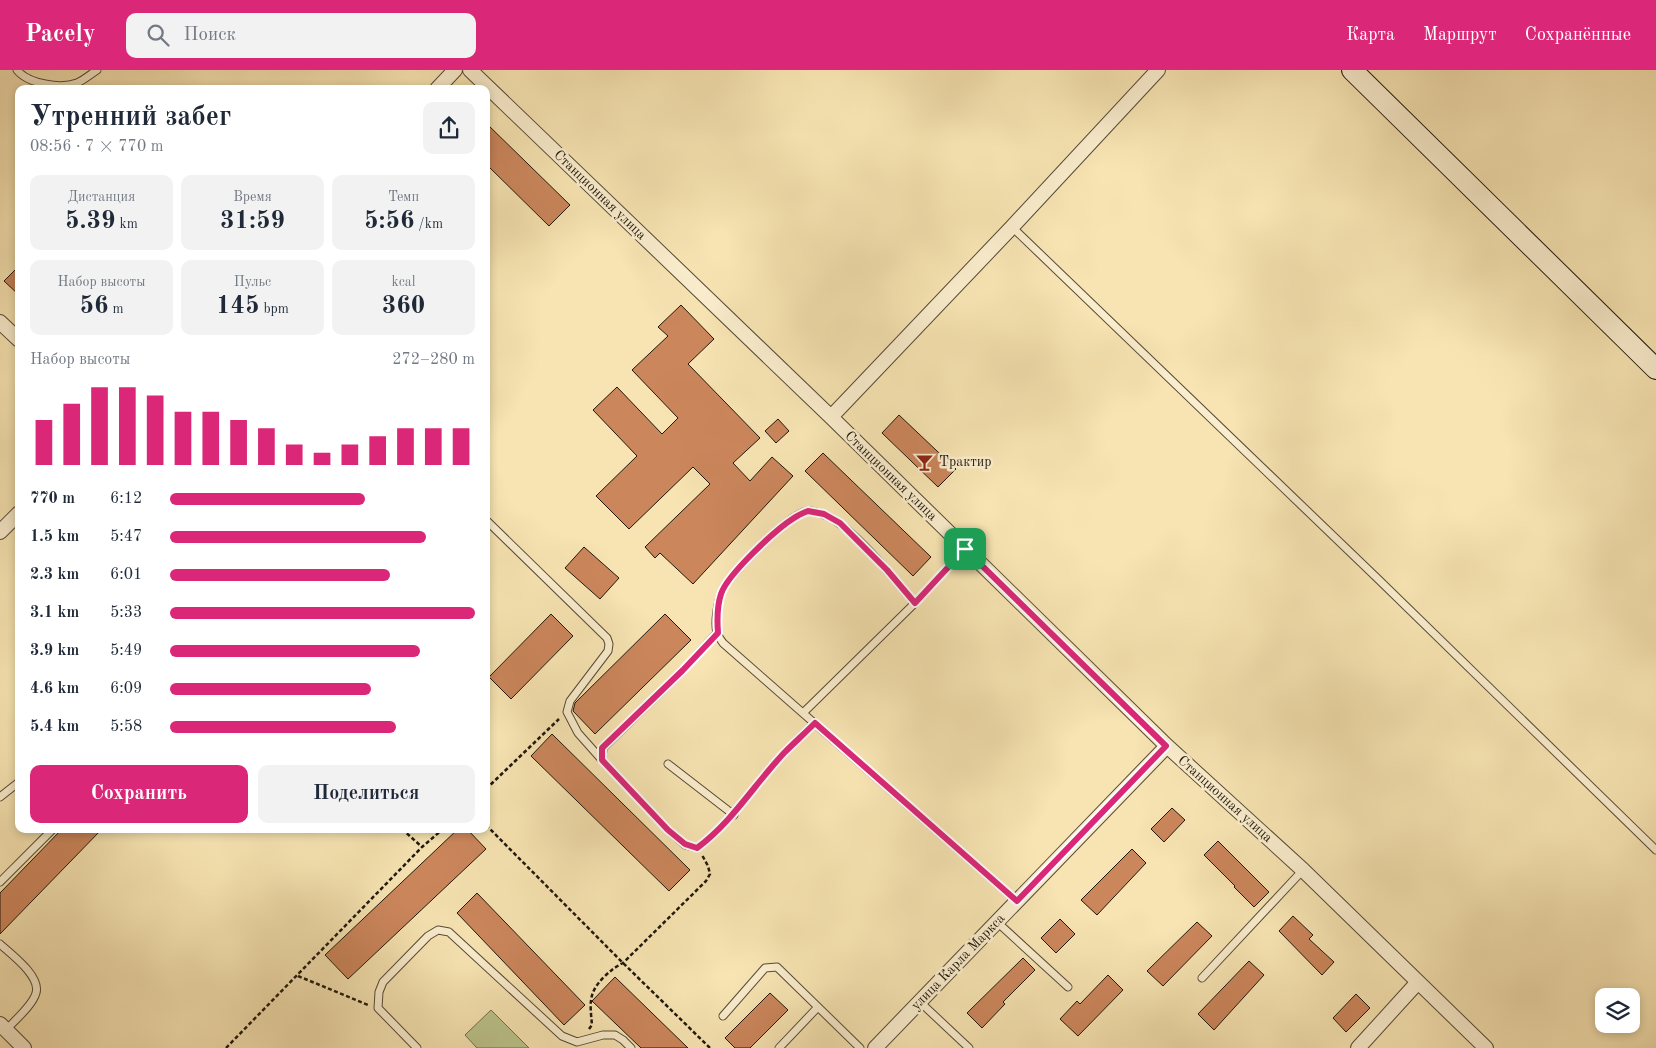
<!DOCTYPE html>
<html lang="ru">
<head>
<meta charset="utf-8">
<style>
	:root { --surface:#fff; --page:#f2f2f3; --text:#1f2937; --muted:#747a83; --accent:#db2777 }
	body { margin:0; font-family:"Old Standard TT",serif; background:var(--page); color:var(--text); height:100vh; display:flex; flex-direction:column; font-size:19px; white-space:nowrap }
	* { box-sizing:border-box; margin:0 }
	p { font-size:16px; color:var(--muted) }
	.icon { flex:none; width:28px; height:28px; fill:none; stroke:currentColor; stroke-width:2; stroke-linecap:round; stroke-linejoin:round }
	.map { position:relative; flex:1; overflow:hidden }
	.sheet { position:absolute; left:15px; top:15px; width:475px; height:748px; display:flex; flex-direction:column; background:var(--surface); border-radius:10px; box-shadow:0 2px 8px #0003 }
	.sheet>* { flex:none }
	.controls { position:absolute; left:1595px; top:918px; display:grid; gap:10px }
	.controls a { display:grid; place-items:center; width:45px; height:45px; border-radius:10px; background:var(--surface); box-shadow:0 2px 8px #0003; font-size:25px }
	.pin { position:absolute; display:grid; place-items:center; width:42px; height:42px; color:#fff; margin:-21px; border-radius:10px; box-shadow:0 2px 8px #0006 }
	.round { display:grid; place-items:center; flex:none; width:52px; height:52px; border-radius:10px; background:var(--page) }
	.overview { display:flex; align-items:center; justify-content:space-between; height:85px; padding:0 15px }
	h1 { font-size:28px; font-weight:600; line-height:38px }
	.metrics { display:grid; grid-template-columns:repeat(3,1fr); gap:8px; height:85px; padding:5px 15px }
	.metrics div { display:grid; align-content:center; border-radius:10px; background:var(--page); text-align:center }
	.metrics b { font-size:25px; font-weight:600 }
	.metrics small { font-size:14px; font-weight:400 }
	.metrics p { font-size:14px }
	.chart { height:140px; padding:10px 15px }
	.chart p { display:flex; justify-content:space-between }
	.chart svg { width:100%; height:90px; margin-top:5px; stroke:var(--accent); stroke-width:6 }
	.action { display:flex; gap:10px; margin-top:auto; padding:10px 15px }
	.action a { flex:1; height:58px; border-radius:10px; background:var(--accent); color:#fff; font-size:20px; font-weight:600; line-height:58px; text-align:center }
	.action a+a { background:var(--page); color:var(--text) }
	ul { padding:0 15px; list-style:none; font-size:16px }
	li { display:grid; grid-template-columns:80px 60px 1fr; align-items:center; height:38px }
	li i { height:12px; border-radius:6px; background:var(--accent) }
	header { display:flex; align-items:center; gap:30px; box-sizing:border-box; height:70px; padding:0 25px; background:var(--accent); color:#fff }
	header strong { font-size:24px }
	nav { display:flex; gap:28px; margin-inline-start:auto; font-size:18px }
	.search { width:350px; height:45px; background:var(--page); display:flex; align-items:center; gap:12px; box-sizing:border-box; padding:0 18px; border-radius:10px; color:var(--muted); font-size:19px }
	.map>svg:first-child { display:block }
	.green { fill:#bcc48c; stroke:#6e6e4c }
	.building { fill:#cc865c; stroke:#1f170c }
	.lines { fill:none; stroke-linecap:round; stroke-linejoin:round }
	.service-casing { stroke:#554a36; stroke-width:9 }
	.minor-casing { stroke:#554a36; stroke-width:16 }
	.secondary-casing { stroke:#1f170c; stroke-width:22 }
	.path { stroke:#1f170c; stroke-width:2.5; stroke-dasharray:4 2.5; stroke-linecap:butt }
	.service { stroke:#faedcd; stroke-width:7 }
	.minor { stroke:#faedcd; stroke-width:14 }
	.secondary { stroke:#faedcd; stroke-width:20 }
	.route-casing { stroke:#fff; stroke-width:10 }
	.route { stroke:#db2777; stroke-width:6 }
	.labels { text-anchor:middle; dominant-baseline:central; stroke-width:5; stroke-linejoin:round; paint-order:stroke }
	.street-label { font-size:14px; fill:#1f170c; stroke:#faedcd }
	.poi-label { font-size:14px; fill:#1f170c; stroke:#faedcd; text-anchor:start }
</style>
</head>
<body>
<header>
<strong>Pacely</strong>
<div class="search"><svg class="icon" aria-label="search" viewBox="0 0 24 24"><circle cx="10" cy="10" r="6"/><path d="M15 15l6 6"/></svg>Поиск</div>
<nav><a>Карта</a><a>Маршрут</a><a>Сохранённые</a></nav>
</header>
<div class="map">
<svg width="1656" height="978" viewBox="0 0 1656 978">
	<rect width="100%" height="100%" fill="#f7e4b2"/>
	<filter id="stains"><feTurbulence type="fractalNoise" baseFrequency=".004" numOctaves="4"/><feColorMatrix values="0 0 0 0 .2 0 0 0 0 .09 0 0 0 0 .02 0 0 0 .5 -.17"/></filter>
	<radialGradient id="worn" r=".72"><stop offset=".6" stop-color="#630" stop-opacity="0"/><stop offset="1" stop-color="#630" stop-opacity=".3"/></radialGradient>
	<!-- green -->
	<path class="green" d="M491,940L529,978H477L465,965Z"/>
	<!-- building -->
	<path class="building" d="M486,53L570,135L549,156L486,94Z
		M19,196V225L4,211Z
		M681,235L714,269L688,294L760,368L733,393L750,411L772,387L793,406L693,514L660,483L655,488L645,477L710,414L693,397L629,459L596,426L637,386L593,340L617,317L662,364L678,348L632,300L668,266L658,257Z
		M899,345L956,399L938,417L882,363Z
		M778,349L789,361L776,373L765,361Z
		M823,383L931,487L913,506L805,401Z
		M584,477L619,508L600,529L565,498Z
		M551,544L573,566L511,629L489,607Z
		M665,544L691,570L595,664L573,641L575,633Z
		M552,664L690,800L669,821L531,686Z
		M1172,738L1185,750L1164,772L1151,759Z
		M62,759H102L0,864V823Z
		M458,759H467L486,779L348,909L325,885Z
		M1218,771L1269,822L1254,837L1234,817L1235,816L1204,785Z
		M1132,779L1146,793L1097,845L1081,830Z
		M477,823L585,935L564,955L457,843Z
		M1293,846L1313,865L1309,869L1334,892L1322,905L1279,861Z
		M1060,849L1075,864L1056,883L1041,868Z
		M1197,852L1212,866L1163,916L1147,901Z
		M1023,888L1035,900L1003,932L1005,934L982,958L967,943Z
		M1249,891L1264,905L1214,960L1198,944Z
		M1108,905L1123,920L1078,966L1060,949L1077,931L1080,934Z
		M615,907L688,978H641L592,931Z
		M770,923L788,940L750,978H735L725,968Z
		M1356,924L1370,938L1346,962L1333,948Z"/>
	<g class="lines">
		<defs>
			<path id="service" d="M17,0C28,14 61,19 77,13C84,10 91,4 97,0
				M1012,157L1377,508L1656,780
				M486,450L607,568L609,574L608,581L570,631L567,642L578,663L602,690
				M915,533C897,512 847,450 822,444C819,443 811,440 807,441C788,445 730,503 722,521C718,531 714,552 717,563C718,566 721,570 723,573L1017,831
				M717,563L683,600L603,678L602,690L668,760L685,775L697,778C732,752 754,715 784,683C794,673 805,663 815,653
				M803,643L915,533L965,479
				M668,694L734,745
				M0,727L19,712
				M0,812L53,759
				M997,852L1068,917
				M0,874C11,884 41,906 36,923C33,935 14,951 6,960
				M1202,908L1303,800
				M920,932L969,978
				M723,946L765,898L777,897L860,978
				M417,978L378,938L379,922L383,912L428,866L438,860L449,862L562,966L577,972L603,965H615L623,970L631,978
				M779,978L818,937"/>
			<path id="minor" d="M470,0L831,347L1167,676L1303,800L1486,978
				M437,19L455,0
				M0,252L19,270
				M831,347L1012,157L1158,0
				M0,462L19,443
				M0,954L24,978
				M875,978L1167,676
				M1358,978L1418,912"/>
			<path id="secondary" d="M1352,0L1656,299"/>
		</defs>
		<!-- service casing -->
		<use href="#service" class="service-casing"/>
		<!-- minor casing -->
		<use href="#minor" class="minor-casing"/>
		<!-- secondary casing -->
		<use href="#secondary" class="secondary-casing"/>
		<!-- path -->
		<path class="path" d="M486,719L559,649
			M486,755L623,893L710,978
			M402,759L422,777
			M298,906L368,935
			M589,959L592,955C590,933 588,923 604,907C610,901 615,897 623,893L706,811L710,804L708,796L702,785
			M226,978L422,777L443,759"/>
		<!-- service -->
		<use href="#service" class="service"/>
		<!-- minor -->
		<use href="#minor" class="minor"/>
		<!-- secondary -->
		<use href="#secondary" class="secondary"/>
	</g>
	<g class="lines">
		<defs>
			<path id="route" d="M808,441L824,444L840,453L887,500L915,533L965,479L1166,676L1017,831L815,653C805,663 794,673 784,683C754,715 732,752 697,778L685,774L668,760L602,690V678L683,600L718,563C717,550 717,536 721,524C727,505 776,459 794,448C798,445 803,443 808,441Z"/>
		</defs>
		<!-- route casing -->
		<use href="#route" class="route-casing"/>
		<!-- route -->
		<use href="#route" class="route"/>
	</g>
	<!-- icons -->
	<defs>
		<symbol id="bar-bare" viewBox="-9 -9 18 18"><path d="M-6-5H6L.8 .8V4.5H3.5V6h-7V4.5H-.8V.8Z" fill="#8f2418" stroke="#faedcd" stroke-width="2.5" paint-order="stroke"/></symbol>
	</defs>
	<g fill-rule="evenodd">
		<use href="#bar-bare" x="912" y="380" width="25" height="25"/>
	</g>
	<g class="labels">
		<!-- street labels -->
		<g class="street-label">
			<text transform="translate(600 125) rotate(44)">Станционная улица</text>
			<text transform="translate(891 406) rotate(44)">Станционная улица</text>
			<text transform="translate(1225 729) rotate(42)">Станционная улица</text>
			<text transform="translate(958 892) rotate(-46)">улица Карла Маркса</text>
		</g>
		<!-- poi labels -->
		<g class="poi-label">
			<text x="939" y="392">Трактир</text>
		</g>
	</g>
	<rect width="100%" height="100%" filter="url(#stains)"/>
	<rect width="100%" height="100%" fill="url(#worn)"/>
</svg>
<div class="controls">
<a><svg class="icon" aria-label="layers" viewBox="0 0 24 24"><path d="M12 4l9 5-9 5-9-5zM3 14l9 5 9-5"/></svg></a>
</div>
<div class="pin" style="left:965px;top:479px;background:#1e9e55"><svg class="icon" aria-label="arrive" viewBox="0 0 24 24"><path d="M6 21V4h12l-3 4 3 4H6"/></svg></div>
<section class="sheet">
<div class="overview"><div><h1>Утренний забег</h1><p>08:56 · 7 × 770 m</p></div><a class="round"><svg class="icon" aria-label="share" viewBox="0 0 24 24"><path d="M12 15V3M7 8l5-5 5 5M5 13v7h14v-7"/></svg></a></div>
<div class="metrics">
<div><p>Дистанция</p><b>5.39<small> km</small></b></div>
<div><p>Время</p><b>31:59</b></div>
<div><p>Темп</p><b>5:56<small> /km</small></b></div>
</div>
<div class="metrics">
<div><p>Набор высоты</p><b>56<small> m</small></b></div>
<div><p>Пульс</p><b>145<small> bpm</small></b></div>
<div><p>kcal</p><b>360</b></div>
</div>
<div class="chart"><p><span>Набор высоты</span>272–280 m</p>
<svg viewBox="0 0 160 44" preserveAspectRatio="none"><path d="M5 44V22M15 44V14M25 44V6M35 44V6M45 44V10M55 44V18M65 44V18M75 44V22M85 44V26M95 44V34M105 44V38M115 44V34M125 44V30M135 44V26M145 44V26M155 44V26"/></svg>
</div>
<ul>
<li><b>770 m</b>6:12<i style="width:64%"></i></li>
<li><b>1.5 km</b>5:47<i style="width:84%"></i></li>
<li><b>2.3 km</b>6:01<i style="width:72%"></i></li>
<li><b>3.1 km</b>5:33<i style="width:100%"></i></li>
<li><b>3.9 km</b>5:49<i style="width:82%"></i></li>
<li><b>4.6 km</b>6:09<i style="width:66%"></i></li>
<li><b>5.4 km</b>5:58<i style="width:74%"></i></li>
</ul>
<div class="action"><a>Сохранить</a><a>Поделиться</a></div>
</section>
</div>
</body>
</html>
